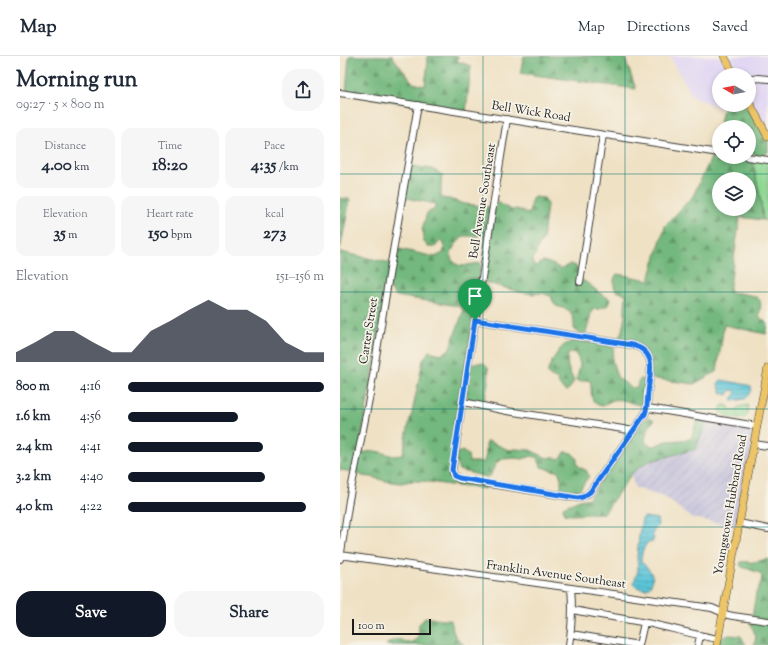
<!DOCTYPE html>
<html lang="en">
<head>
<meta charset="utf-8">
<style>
	:root { --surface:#fff; --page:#f6f6f7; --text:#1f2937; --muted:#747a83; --line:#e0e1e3; --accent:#111827 }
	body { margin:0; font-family:"Sorts Mill Goudy",serif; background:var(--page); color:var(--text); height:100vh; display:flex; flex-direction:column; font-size:15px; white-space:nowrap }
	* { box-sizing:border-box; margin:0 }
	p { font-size:13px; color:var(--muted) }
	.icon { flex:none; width:22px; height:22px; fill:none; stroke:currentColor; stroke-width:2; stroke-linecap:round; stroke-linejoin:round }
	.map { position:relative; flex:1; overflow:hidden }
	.panel { display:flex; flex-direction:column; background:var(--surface); width:340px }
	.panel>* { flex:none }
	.needle { width:26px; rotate:279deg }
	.buttons { position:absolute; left:372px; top:12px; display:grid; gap:8px }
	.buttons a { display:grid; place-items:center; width:44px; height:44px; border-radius:50%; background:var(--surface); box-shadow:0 2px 6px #0003; font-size:20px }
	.scale { position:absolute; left:12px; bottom:10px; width:79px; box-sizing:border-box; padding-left:4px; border:2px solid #1c1c1c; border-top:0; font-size:11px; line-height:14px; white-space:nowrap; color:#1c1c1c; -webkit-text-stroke:3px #f7f3e8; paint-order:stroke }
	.pin { position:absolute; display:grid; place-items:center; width:34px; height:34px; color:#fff; margin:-41px -17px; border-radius:50% 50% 50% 0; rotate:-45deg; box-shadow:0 0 4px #0007 }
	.pin .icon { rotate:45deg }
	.round { display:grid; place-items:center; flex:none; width:42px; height:42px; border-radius:16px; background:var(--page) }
	.overview { display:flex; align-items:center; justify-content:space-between; height:68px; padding:0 16px }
	h1 { font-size:22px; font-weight:800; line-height:30px }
	.figures { display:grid; grid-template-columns:repeat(3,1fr); gap:6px; height:68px; padding:4px 16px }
	.figures div { display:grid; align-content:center; border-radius:10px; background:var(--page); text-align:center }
	.figures b { font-size:17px; font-weight:800 }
	.figures small { font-size:11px; font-weight:400 }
	.figures p { font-size:11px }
	.chart { height:112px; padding:8px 16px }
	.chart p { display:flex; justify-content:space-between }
	.chart svg { width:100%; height:72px; margin-top:4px; fill:var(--accent); opacity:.7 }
	.cta { display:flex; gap:8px; margin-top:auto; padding:8px 16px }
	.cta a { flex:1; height:46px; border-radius:16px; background:var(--accent); color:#fff; font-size:16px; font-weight:800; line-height:46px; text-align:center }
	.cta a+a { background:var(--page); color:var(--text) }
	ul { padding:0 16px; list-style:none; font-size:13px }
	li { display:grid; grid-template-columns:64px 48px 1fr; align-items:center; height:30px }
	li i { height:10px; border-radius:5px; background:var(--accent) }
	header { display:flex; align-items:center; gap:24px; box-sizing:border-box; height:56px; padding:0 20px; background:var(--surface); border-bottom:1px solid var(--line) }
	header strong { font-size:19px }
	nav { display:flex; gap:22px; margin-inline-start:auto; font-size:14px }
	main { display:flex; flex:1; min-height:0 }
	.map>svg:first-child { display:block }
	.built { fill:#dfd4f5 }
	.industrial { fill:url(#industrial-furrows) }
	.grass { fill:#8fd894; stroke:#567a58 }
	.forest { fill:url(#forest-firs); stroke:#486a4d; fill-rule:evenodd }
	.water { fill:url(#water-rules); stroke:#3c707a }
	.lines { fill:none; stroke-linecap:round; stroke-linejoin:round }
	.minor-casing { stroke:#3c3a35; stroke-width:8 }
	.major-casing { stroke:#3c3a35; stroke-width:8 }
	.minor { stroke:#fff; stroke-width:6 }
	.major { stroke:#edc569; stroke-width:7 }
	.route-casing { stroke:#fff; stroke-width:8 }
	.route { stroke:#1a73e8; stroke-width:5 }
	.grid { fill:none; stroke:#0f766e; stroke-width:1; stroke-opacity:0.55 }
	.labels { text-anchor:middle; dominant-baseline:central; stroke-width:3.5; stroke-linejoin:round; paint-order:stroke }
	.street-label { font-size:12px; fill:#1c1c1c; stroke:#f7f3e8 }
</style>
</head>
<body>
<header>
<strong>Map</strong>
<nav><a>Map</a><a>Directions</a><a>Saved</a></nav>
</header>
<main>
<section class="panel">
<div class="overview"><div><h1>Morning run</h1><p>09:27 · 5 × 800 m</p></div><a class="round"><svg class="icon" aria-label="share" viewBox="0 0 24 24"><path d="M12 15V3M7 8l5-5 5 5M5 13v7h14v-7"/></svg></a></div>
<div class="figures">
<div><p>Distance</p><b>4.00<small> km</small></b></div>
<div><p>Time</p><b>18:20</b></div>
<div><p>Pace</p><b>4:35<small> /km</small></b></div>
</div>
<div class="figures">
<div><p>Elevation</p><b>35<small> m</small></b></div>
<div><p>Heart rate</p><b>150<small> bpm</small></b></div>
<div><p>kcal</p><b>273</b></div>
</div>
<div class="chart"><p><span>Elevation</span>151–156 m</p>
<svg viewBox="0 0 160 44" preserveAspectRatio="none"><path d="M0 44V38L10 32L20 25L30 25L40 32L50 38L60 38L70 25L80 19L90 12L100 6L110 12L120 12L130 19L140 32L150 38L160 38V44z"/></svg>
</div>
<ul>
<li><b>800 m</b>4:16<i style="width:100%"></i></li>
<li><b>1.6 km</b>4:56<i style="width:56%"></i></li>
<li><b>2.4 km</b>4:41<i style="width:69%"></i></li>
<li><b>3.2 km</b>4:40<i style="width:70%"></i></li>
<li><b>4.0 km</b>4:22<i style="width:91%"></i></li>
</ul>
<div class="cta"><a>Save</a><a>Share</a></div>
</section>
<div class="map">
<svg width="428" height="589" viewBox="0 0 428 589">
	<defs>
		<pattern id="industrial-furrows" width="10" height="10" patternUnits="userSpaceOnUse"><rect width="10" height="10" fill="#c3c0db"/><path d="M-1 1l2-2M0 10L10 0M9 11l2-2" fill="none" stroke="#a7a4bb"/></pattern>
		<pattern id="forest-firs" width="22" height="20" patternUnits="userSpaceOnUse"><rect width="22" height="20" fill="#73b87e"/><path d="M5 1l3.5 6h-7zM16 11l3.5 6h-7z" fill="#5e9566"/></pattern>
		<pattern id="water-rules" width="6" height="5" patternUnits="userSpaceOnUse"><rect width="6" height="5" fill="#5cc5d8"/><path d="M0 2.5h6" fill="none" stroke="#4fa9b9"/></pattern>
	</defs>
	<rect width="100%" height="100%" fill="#f7f3e8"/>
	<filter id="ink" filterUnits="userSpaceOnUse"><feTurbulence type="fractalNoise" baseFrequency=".025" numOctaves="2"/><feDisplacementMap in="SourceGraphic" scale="8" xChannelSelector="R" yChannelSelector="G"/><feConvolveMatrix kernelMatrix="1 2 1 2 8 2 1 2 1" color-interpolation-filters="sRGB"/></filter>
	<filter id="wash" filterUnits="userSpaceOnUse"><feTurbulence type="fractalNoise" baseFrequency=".012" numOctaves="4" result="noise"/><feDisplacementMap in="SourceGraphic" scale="16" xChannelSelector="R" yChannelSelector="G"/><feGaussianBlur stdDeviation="0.9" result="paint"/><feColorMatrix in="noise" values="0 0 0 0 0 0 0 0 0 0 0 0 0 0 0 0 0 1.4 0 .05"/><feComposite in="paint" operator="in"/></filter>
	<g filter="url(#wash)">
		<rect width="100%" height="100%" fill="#efe1c4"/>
		<!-- built -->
		<path class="built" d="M330,0H428V81L409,46V19H379V49H390L383,53L353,41Z"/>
		<!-- industrial -->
		<path class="industrial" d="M367,362L417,370L398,471L352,462L326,442L295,432L291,418L307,406L356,393Z"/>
		<!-- grass -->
		<path class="grass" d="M412,102L428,104V165L423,164L421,146Z
			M384,349L388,350L391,354H395L399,351L408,349C411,368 393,364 382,358L380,353L382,350Z"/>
		<!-- forest -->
		<path class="forest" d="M9,0H52L73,27L85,30L88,5L87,0H118L117,5L131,10L126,57L6,38Z
			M184,0H284L296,33L180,17Z
			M390,49H409L428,81V96L423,100L411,98L421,146L423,164L400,161L389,236C396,237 418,238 420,245C422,249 419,257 419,261L428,268L426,278L384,269L377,315L354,328L309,322L307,297L277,286L282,275L285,260V252L286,238L276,235C273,229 273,223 277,218L309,224L325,170L353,140L374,96L379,72V101H409V71H379L383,53ZM379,123H409V153H379Z
			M71,110L93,113L102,119L101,130V142L109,143L125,148L150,151L145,180H123C118,186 105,198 114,206C116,208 119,210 122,210C125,210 136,207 141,207L109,418C116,428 133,428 145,430L147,432L145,433L124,431L82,425H71L61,427L45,425L32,421L23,420L15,416L0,414V196L51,207L19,397C24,397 30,395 35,395C45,396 53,403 63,398L69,367L72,357L83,304L89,295L101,298L109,294L123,256L122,253L119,250L56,240L52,236L49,229L55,192L95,201L103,197L105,191L102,184L100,185L95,191H88L83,184L84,179L82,173L87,157L95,153V148L76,144L63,141L69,114Z
			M194,141L204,142L207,149L203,183L197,193L196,198L193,201V208L197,210L203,205C210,207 215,209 221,213L230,208L236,210L238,216L239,223C247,226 250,229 256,234C260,238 266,240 270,243L268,249L260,253H257L252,254L251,257L249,266L246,277C240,278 238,277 234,273V264L229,254L216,250L213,245L211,240L202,237L192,238L180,236L155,229L144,226L156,147H160L163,150L172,154L177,153L189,158L192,143Z
			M0,142L10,143L0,194Z
			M236,285L260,287L274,292L272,304L277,321L286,328L288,330L292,332L297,331C298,327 298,323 303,323L305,326V346L302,349C292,349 281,340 271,345C268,346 265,349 263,350C247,348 253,334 250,325L247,324L240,326L236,324C240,310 243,309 234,296L228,298C226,311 229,314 234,325L230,332L226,335C223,333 220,331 219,328C218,327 218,326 218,325C216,322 209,321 208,318C206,314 218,294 222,291C226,287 231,286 236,285Z
			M135,307C140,307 144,306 147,310C152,315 145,342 143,349C135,347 129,346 126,339L130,308Z
			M309,361L314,364L307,374L305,386C316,395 317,386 328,385C336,384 343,384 351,383L357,363L367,364L356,393L307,406L292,417L264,457L232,459L224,458L223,451L240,444L249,442L260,426L269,412L283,397L289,385L302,367Z
			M148,385L169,394L176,393L190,394L207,402L212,401L219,403L225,396L232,397L237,402C236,409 239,412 246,414L249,420L238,436L232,438H224L221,431V423L219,416L201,411L198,402L192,400L183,403L174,402L163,403L156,407L150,420L147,421L119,414L116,406L117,397L122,395L128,399L129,406H144L146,398V389Z
			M428,503V589H414L416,581L411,568L412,561L416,537L421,527L422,520L420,517L402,511L400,509L401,506C406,505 410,507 414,506C419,506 423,503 428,503Z
			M86,561L101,564H110C113,568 112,570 113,575C114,579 120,586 124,589H46C61,577 63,589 73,586C75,585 77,583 78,582L79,568Z
			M389,579L401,580L406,589H377L378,583Z"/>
		<!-- water -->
		<path class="water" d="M381,324L398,327L411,330C413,335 409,340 405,343L393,345L392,343L396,337L395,335L391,334L388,339L382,337L378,329L379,326Z
			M305,461L317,463L318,469L312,478L314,482L313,485L308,486C303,492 301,498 301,506C311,514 318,523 307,533C302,533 297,532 293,528L298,515L297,501L299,479L302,463Z"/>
	</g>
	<g filter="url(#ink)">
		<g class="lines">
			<defs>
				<path id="minor" d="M409,24L418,22L428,23
					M0,37L379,97
					M407,101L428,104
					M240,226L263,79
					M135,264L292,289C318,296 310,316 308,336C307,344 308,350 305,358L250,436C246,440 243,441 238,442L119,423L114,419L112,417L125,327L142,222L154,144L167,63
					M123,346L167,355L283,373L293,375
					M308,352L417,370
					M414,388L428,390
					M399,467L428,473
					M0,499L372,552L388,559L393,560L428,565
					M0,503L9,444L30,338L51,207L78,49
					M233,554C259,559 286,563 312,568C334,573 356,579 378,583
					M231,578L299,589
					M229,589C232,569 233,552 231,532
					M299,589L304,567
					M358,589L360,580"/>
				<path id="major" d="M384,0L394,19
					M409,46L428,81
					M377,589L417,370L428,312"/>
			</defs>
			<!-- minor casing -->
			<use href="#minor" class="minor-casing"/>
			<!-- major casing -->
			<use href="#major" class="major-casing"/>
			<!-- minor -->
			<use href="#minor" class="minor"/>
			<!-- major -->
			<use href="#major" class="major"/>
		</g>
	</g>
	<g class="lines" filter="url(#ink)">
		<defs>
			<path id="route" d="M135,264L292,289C318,296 310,316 308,336C307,345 308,350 305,358L250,436L243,441L238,442L119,422L114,420L112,414Z"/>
		</defs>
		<!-- route casing -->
		<use href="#route" class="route-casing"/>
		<!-- route -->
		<use href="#route" class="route"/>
	</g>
	<!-- grid -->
	<path class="grid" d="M143,0V589M285,0V589M0,118H428M0,236H428M0,353H428M0,471H428"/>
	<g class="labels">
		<!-- street labels -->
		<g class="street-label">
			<text transform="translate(191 56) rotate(9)">Bell Wick Road</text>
			<text transform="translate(143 145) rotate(-81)">Bell Avenue Southeast</text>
			<text transform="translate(29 275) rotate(-81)">Carter Street</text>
			<text transform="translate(391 449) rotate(-80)">Youngstown Hubbard Road</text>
			<text transform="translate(216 519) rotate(8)">Franklin Avenue Southeast</text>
		</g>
	</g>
</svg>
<div class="buttons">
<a><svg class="needle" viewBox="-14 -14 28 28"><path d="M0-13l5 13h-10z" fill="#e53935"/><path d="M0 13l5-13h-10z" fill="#747a83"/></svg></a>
<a><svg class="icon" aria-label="locate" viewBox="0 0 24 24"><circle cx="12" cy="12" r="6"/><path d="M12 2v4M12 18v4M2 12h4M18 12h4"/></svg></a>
<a><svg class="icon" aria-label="layers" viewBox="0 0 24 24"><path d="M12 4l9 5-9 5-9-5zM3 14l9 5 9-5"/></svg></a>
</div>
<div class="scale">100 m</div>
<div class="pin" style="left:135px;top:264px;background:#1e9e55"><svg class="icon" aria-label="arrive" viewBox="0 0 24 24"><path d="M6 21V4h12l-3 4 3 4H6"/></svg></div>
</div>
</main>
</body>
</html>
